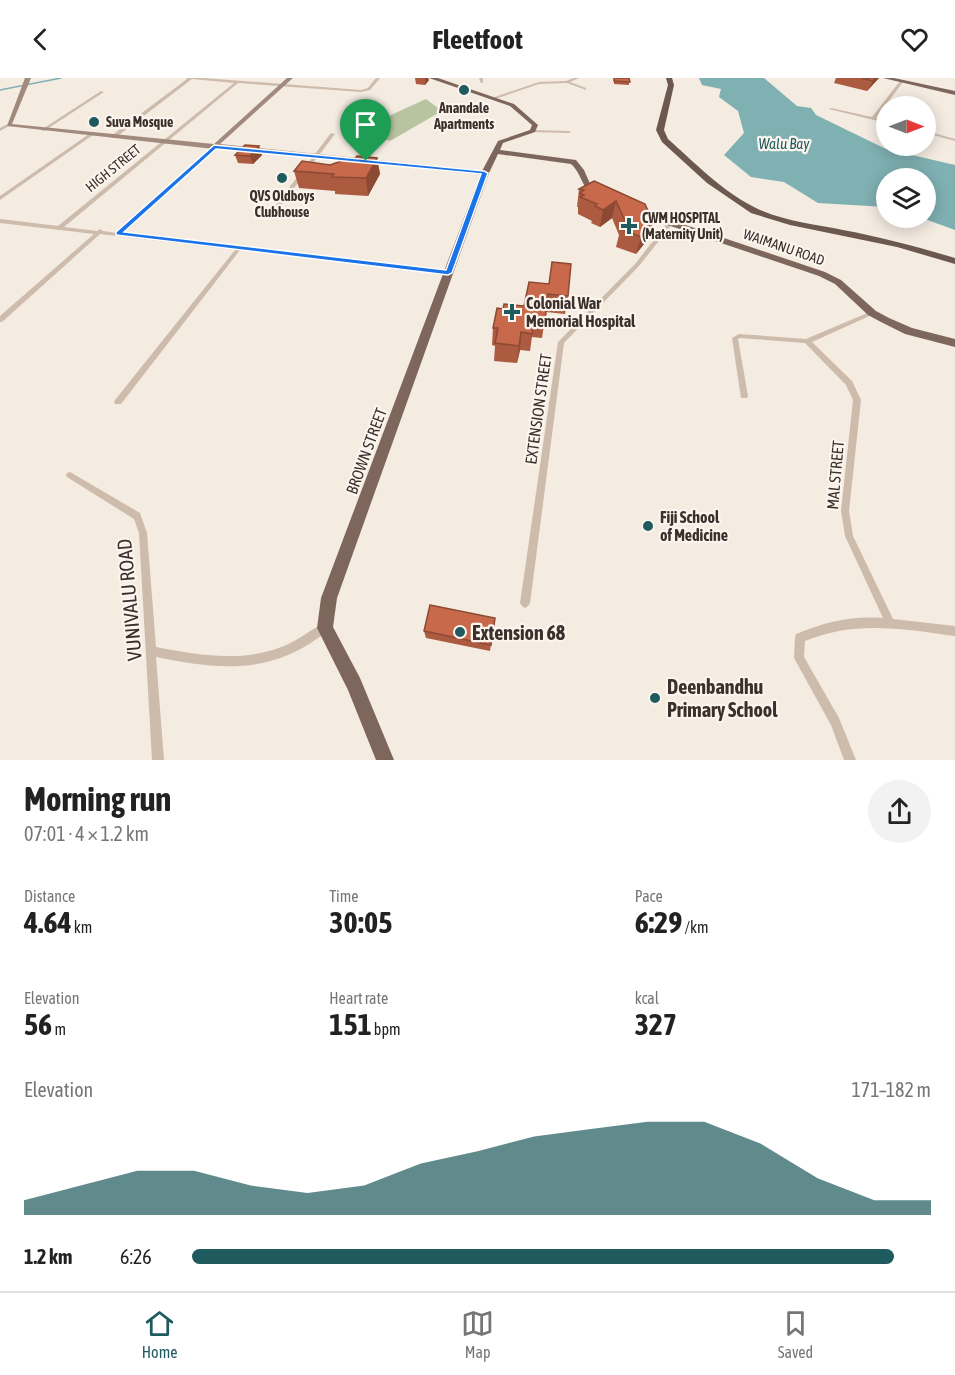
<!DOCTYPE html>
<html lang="en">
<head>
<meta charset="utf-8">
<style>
	:root { --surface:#fff; --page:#f2f2f2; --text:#222; --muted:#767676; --line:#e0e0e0; --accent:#1f5a5e }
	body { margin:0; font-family:"Asap Condensed",sans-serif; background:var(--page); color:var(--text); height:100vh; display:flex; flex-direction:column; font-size:22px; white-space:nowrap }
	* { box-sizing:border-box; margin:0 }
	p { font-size:20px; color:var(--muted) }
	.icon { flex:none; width:33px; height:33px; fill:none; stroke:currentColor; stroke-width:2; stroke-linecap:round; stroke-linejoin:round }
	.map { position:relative; height:682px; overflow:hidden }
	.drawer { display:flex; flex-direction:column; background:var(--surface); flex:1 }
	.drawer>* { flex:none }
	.needle { width:39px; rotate:90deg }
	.buttons { position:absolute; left:876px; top:18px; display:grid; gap:12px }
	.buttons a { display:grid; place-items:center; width:60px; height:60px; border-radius:50%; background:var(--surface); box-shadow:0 3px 15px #0003; font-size:30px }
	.pin { position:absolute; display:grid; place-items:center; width:51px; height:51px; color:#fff; margin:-62px -26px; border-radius:50% 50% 50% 0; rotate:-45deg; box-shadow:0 0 6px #0007 }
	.pin .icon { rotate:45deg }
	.round { display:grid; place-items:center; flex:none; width:63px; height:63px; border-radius:32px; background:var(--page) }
	.head { display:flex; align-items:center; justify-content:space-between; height:102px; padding:0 24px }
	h1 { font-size:33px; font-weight:700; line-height:45px }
	.metrics { display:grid; grid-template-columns:repeat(3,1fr); gap:9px; height:102px; padding:6px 24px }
	.metrics div { display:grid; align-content:center }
	.metrics b { font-size:30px; font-weight:700 }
	.metrics small { font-size:16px; font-weight:400 }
	.metrics p { font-size:16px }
	.chart { height:168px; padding:12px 24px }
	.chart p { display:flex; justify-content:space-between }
	.chart svg { width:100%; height:108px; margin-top:6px; fill:var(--accent); opacity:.7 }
	ul { padding:0 24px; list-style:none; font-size:20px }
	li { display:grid; grid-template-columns:96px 72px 1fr; align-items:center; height:45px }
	li i { height:15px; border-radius:8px; background:var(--accent) }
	header { display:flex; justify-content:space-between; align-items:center; height:78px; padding:0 24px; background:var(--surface); font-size:27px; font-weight:700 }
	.menu { display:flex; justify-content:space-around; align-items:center; height:84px; border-top:2px solid var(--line); background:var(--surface); font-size:16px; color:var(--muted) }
	.menu a { display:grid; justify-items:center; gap:3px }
	.menu .selected { color:var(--accent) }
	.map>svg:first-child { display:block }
	.green { fill:#b8c4a0 }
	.water { fill:#7fb0b2 }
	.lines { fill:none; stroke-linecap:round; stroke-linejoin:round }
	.stream { stroke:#7fb0b2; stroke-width:1.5 }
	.minor { fill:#cdbbac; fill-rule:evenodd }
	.secondary { fill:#a18a7d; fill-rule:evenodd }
	.primary { fill:#7d675c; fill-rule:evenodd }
	.trunk { fill:#6c584f; fill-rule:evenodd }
	.wall { fill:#ac5a40 }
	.shaded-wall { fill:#8c4a34 }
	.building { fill:#c8694b; stroke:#8c4a34; stroke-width:1.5 }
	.route { fill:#1a73e8; stroke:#fff; stroke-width:1.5; fill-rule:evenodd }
	.poi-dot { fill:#1f5a5e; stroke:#fbf5ee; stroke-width:2 }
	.labels { text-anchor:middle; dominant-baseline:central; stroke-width:4.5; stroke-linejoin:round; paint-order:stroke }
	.far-poi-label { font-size:14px; font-weight:bold; fill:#3b302b; stroke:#fbf5ee }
	.far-street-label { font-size:14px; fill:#3b302b; stroke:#fbf5ee }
	.far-water-label { font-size:15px; font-style:italic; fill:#1f5a5e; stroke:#fbf5ee }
	.poi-label { font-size:16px; font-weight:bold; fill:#3b302b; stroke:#fbf5ee; text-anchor:start }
	.street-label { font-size:16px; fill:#3b302b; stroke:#fbf5ee }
	.near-street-label { font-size:20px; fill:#3b302b; stroke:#fbf5ee }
	.near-poi-label { font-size:20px; font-weight:bold; fill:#3b302b; stroke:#fbf5ee; text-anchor:start }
</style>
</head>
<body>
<header><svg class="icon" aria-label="back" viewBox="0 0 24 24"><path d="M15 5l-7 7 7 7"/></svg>Fleetfoot<svg class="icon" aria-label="heart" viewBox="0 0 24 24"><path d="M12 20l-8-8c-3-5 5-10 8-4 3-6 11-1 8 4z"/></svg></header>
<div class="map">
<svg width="955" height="682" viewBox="0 0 955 682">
	<rect width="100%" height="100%" fill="#f4ebe1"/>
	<!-- green -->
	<path class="green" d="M426,21L442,33L390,63L358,52Z"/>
	<!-- water -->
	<path class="water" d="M699,0H764L797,28L811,30L816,37L886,71L955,87V152L922,140H926V100H886V129L818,125L784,104L751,99L724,77L744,55L738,33L719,19L721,11L702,7Z"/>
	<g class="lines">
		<!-- stream -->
		<path class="stream" d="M0,12L61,0"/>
		<!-- minor -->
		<path class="minor" d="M186,0H203L361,12L368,10L376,0H380L370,12L361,14L238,5L64,149L97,153L100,151L103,153L117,155L214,68H216V70L123,156L449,193L452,195L449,197L240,172L121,326H115L114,324L115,322L235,172L100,156L2,244H0V238L94,156L0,145V141L58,148L234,5L192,1L115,60H111V58L187,1Z
			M479,0H483V5H481Z
			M574,0H579L570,4L586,10V12L567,5L539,6L495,21L492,20L539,4L566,3Z
			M900,3L903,4L876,40L886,43V45L829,31L831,30L872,39Z
			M101,13L104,14L44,53L41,52Z
			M8,46L11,47L0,53V50Z
			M533,52L569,53L571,54L569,55L531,54V53Z
			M926,53L955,61V63L926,55Z
			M331,55L335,56L279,130H275V128Z
			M89,56L93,57L0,122V118Z
			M668,144L673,145L639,188L564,265L530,525L528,528L525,530L522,528L520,525L558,264L635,186Z
			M872,233L875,235L874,236L812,264L852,303L861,322L849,433L853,458L893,541L955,548V558C903,551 855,542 805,563L804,579L839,640L856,682H844L831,647L794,580L795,560L796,556C826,544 850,538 883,540L845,458L841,433L853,322L846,307L805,265L740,260L738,261L748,318L747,320H741L732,260L739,256L806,261Z
			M70,394L140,435L147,455L156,569C197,577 243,585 284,568C299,562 311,551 325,545L328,547L330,550L328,553C315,562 303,571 288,577C246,595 200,588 156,579L164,682H152L139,455L134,441L67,399L66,397L67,395Z"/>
		<!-- secondary -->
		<path class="secondary" d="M25,0H31L12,46L214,66L287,0H293L220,66L485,93L488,95L485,97L217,70L214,71L7,48Z"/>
		<!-- primary -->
		<path class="primary" d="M429,0H438L514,26L538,47L535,54L503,65L500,72L576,82L584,92L591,108L601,117L597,119C581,112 583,97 571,86L498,76L489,95L337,520L333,549L360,600L394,682H376L348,612L317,550L321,520L481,95L498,63L530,52L532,47L510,28Z
			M883,0H894L955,13V17Z
			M632,131H638L825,194L841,202L876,233L889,240L912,250L955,261V269L905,256L881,244L868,237L835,206L819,198L632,135Z"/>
		<!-- trunk -->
		<path class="trunk" d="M666,0H672L674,7L664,52L668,61C695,85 722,113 754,129C781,143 815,146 843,152C881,159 918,169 955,180V186L897,169L790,147L751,135L707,105L662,64L656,52L668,7Z"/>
	</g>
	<!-- wall -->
	<path class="wall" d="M415,0H428L429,2L425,7L416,6Z
		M614,0H629V7L614,6Z
		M836,0H879L867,13L834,5Z
		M259,68L262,77L253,86L238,85L235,77Z
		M377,80L380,96L368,118L335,116V113L299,110L294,93Z
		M579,111L645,126L648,161L636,176L616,169L619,157L612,140L600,149L591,145L592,143L578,136V129H577Z
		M549,206L568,218L565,236L546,234L542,260L532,259L530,273L520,272L517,285L494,283L495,268L492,267L493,250L503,231L524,228Z
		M495,540L490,573L426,560L424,553Z"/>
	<!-- shaded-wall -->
	<path class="shaded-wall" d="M425,0H428L429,2L425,7Z
		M875,0H879L867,13L873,3Z
		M259,68L262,77L253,86L250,78Z
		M377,80L380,96L368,118L366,100Z
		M616,123L612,140L600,149L603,132Z
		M653,144L648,161L636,176L641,159Z
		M521,254L520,272L517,285L519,268Z"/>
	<!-- building -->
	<path class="building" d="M614,0H629L630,4L614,3Z
		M861,0H875L873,3Z
		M245,67L259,68L250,78L235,77Z
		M357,78L377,80L366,100L332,99L334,96L294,93L302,83L330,87L350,80L353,83Z
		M594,103L645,126L653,144L641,159L621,151L626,145L616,123L603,132L595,128L597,126L580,119L584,117L580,115L584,112L579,111Z
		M552,184L571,186L568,218L548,216L545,243L534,242L532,256L521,254L519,268L495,265L498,250H493L497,230L503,231L504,226L524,228L529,204L549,206Z
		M430,527L495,540L491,567L424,553Z"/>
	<!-- route -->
	<path class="route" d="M214,67L484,93L488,95L452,195L448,197L116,157V154ZM216,71L481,96L446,192L124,154Z"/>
	<!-- markers -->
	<g class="poi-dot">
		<circle cx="464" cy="12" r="6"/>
		<circle cx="94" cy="44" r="6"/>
		<circle cx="282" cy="100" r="6"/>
		<path d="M626 139h6v6h6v6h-6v6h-6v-6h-6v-6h6z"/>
		<path d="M509 225h6v6h6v6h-6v6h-6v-6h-6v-6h6z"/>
		<circle cx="648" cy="448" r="6"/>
		<circle cx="460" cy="554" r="6"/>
		<circle cx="655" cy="620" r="6"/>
	</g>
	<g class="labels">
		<!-- far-poi labels -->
		<g class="far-poi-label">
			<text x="464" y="30">Anandale<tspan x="464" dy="16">Apartments</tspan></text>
			<text x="106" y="44" text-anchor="start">Suva Mosque</text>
			<text x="282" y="118">QVS Oldboys<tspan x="282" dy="16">Clubhouse</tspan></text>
			<text x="642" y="140" text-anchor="start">CWM HOSPITAL<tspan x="642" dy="16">(Maternity Unit)</tspan></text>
		</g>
		<!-- far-street labels -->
		<g class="far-street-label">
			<text transform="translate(113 90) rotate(-39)">HIGH STREET</text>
			<text transform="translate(784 169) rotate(19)">WAIMANU ROAD</text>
		</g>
		<!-- far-water labels -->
		<g class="far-water-label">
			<text x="784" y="65">Walu Bay</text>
		</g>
		<!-- poi labels -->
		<g class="poi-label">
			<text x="526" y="225">Colonial War<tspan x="526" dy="18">Memorial Hospital</tspan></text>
			<text x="660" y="439">Fiji School<tspan x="660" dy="18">of Medicine</tspan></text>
		</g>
		<!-- street labels -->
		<g class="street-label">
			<text transform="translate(538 331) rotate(-82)">EXTENSION STREET</text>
			<text transform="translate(366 373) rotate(-70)">BROWN STREET</text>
			<text transform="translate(835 397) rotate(-85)">MAL STREET</text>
		</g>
		<!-- near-street labels -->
		<g class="near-street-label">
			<text transform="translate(129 522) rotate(-95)">VUNIVALU ROAD</text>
		</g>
		<!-- near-poi labels -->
		<g class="near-poi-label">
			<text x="472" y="554">Extension 68</text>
			<text x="667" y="608">Deenbandhu<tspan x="667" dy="23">Primary School</tspan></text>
		</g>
	</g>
</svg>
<div class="buttons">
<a><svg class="needle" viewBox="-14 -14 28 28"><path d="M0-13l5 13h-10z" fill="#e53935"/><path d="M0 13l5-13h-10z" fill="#767676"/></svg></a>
<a><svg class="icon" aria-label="layers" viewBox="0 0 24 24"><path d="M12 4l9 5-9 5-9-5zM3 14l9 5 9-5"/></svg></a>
</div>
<div class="pin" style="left:366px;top:83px;background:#1e9e55"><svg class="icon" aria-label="arrive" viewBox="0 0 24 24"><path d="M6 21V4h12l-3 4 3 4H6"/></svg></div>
</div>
<section class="drawer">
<div class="head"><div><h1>Morning run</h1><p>07:01 · 4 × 1.2 km</p></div><a class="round"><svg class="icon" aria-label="share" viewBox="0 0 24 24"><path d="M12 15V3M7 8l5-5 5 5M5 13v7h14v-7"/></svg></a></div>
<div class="metrics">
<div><p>Distance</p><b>4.64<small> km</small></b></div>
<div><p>Time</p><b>30:05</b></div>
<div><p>Pace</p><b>6:29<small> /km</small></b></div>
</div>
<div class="metrics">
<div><p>Elevation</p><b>56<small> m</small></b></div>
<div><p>Heart rate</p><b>151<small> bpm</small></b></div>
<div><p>kcal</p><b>327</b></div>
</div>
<div class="chart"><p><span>Elevation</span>171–182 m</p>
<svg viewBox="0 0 160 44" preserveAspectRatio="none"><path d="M0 44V38L10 32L20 26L30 26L40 32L50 35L60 32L70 23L80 18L90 12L100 9L110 6L120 6L130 15L140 29L150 38L160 38V44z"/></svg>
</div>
<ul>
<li><b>1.2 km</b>6:26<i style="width:95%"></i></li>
</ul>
</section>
<nav class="menu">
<a class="selected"><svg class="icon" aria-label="home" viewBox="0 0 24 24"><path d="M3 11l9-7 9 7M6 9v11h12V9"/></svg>Home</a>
<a><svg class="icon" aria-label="map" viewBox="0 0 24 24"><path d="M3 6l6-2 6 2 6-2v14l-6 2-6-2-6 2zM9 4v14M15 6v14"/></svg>Map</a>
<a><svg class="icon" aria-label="saved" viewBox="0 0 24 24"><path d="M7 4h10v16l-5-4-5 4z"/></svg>Saved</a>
</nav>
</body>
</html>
